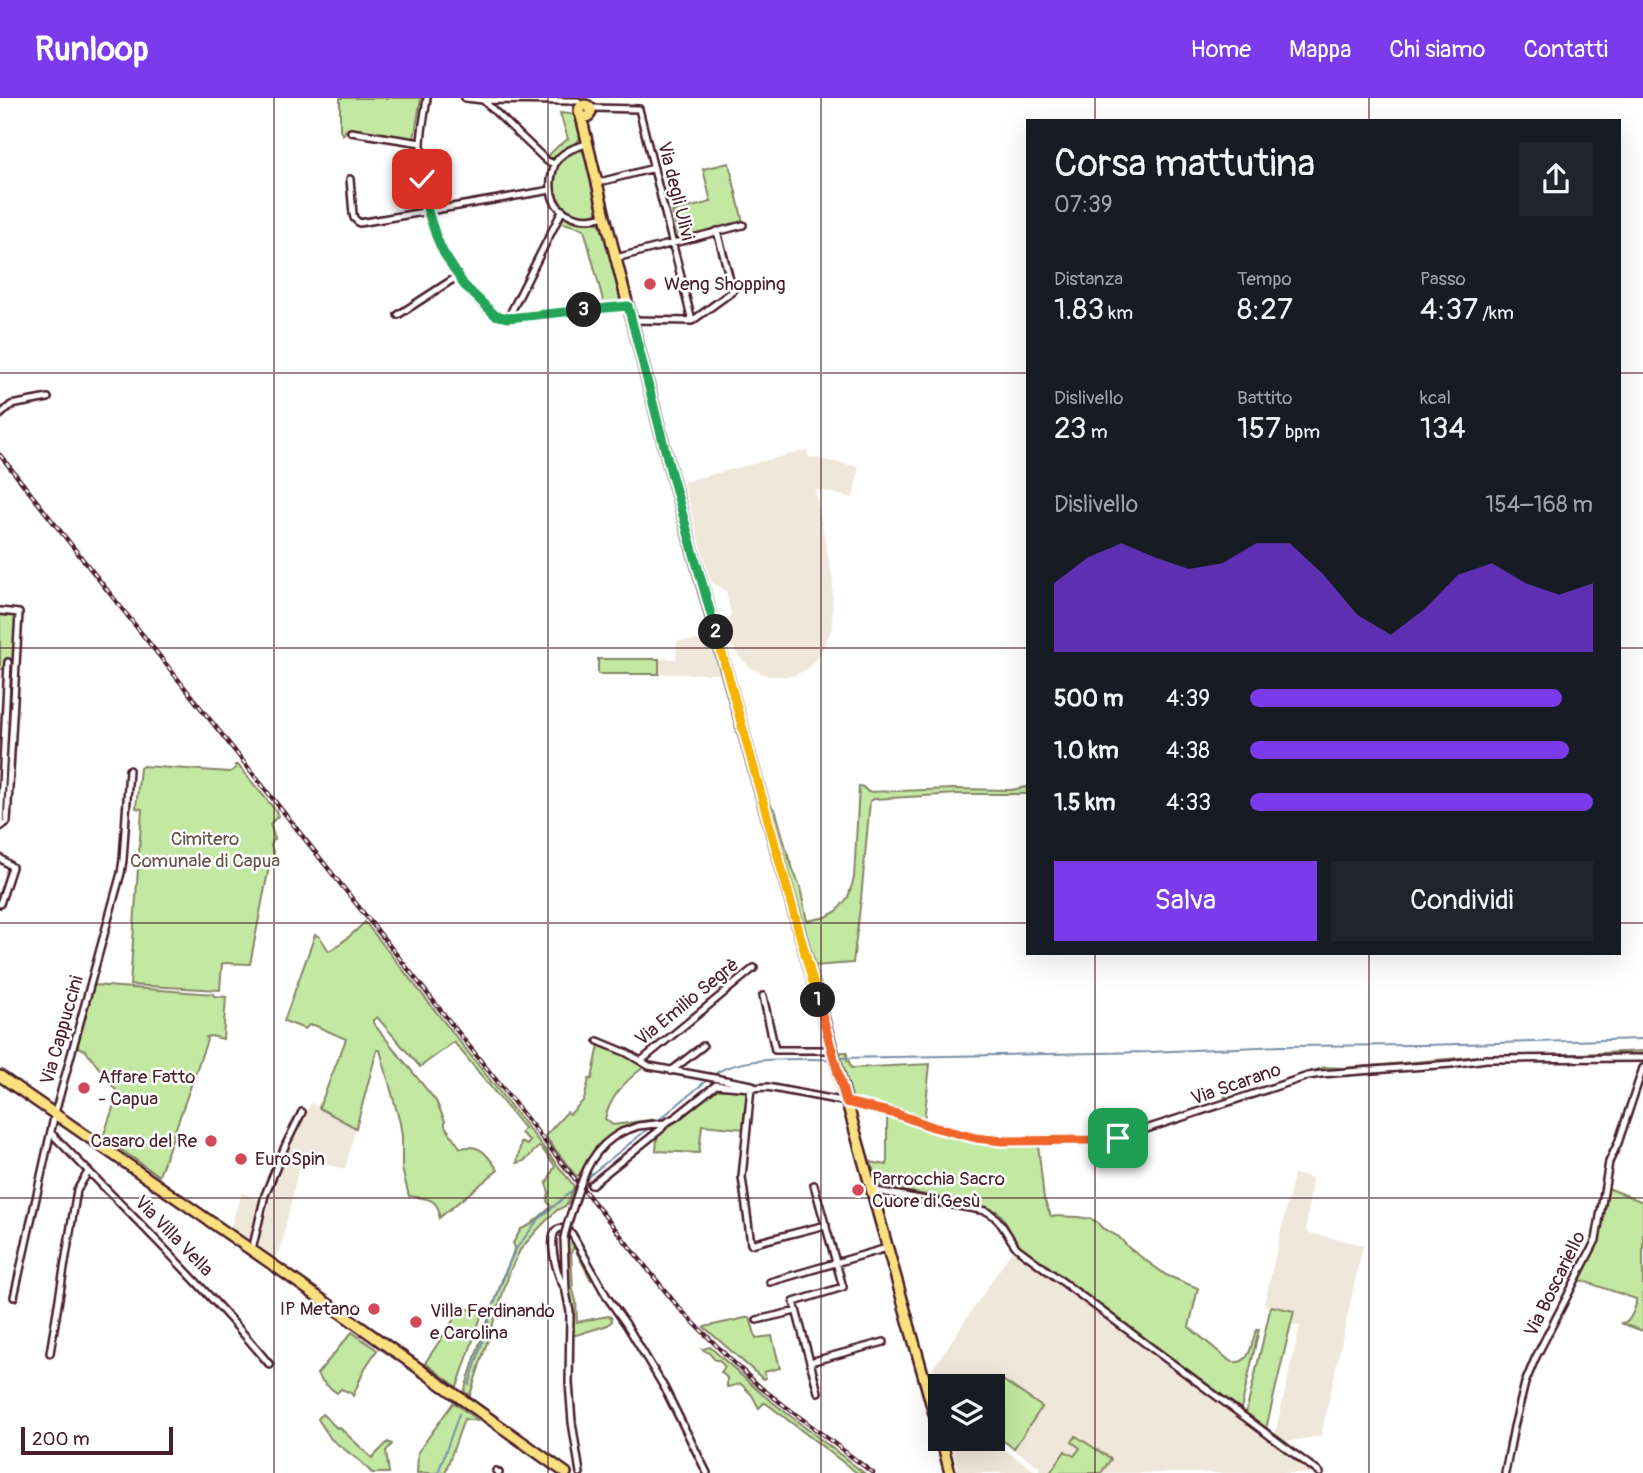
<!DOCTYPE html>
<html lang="it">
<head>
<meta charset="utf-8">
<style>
	:root { --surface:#171b24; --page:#20242c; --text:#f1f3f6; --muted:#9ea1a6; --accent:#7c3aed }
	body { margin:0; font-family:Pangolin,sans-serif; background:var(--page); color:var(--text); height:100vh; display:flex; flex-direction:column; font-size:26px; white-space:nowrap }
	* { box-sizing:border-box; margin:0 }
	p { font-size:23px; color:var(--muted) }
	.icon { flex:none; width:38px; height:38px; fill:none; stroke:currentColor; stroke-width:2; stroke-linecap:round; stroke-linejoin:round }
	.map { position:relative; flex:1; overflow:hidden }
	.drawer { position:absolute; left:1026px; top:21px; width:595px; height:836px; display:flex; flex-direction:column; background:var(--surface); border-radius:0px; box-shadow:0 7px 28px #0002 }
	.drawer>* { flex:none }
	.fabs { position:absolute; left:928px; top:1276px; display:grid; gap:14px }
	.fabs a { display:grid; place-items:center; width:77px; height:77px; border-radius:0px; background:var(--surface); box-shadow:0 7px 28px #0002; font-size:35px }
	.scale { position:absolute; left:21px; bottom:18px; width:152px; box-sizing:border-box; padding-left:7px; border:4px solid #4a1f2b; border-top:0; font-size:19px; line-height:24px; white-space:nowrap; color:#4a1f2b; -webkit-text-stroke:5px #fff; paint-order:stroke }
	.pin { position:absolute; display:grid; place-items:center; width:60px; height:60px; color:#fff; margin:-30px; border-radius:14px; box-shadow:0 4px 10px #0006 }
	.km { position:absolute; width:35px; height:35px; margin:-18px; border-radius:50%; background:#222; color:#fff; font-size:19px; line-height:35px; text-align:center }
	.round { display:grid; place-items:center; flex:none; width:74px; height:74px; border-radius:0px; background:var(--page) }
	.headline { display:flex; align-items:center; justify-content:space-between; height:119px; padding:0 28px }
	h1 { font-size:38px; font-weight:600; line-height:52px }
	.metrics { display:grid; grid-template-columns:repeat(3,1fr); gap:10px; height:119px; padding:7px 28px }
	.metrics div { display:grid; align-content:center }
	.metrics b { font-size:30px; font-weight:600 }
	.metrics small { font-size:19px; font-weight:400 }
	.metrics p { font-size:19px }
	.chart { height:196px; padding:14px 28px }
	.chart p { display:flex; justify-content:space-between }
	.chart svg { width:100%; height:126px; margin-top:7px; fill:var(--accent); opacity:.7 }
	.primary-button { display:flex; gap:14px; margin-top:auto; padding:14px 28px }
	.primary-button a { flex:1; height:80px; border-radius:0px; background:var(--accent); color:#fff; font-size:28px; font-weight:600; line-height:80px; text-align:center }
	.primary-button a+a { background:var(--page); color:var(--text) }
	ul { padding:0 28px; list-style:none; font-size:23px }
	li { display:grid; grid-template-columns:112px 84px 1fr; align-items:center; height:52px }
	li i { height:18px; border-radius:9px; background:var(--accent) }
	header { display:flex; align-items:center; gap:42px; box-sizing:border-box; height:98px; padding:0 35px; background:var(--accent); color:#fff }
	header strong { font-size:33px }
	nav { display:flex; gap:38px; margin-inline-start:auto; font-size:24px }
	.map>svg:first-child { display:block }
	.built { fill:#efe7d9 }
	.green { fill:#c2e8a2; stroke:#868466; stroke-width:2 }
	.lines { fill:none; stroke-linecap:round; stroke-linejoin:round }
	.stream { stroke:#788fa7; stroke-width:2 }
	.street-casing { stroke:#4a1f2b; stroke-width:10 }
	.primary-casing { stroke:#4a1f2b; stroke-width:14 }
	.street { stroke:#fff; stroke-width:5 }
	.primary { stroke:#fbe080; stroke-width:9 }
	.rail-casing { stroke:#4a1f2b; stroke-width:4.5 }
	.rail { stroke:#fff; stroke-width:2; stroke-dasharray:5; stroke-linecap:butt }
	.street-bridge-casing { stroke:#4a1f2b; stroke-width:10; stroke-linecap:butt }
	.street-bridge { stroke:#fff; stroke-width:5 }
	.split-1-casing { stroke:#fff; stroke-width:14 }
	.split-2-casing { stroke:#fff; stroke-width:14 }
	.split-3-casing { stroke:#fff; stroke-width:14 }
	.split-4-casing { stroke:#fff; stroke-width:14 }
	.split-1 { stroke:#f0652b; stroke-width:9 }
	.split-2 { stroke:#f5b400; stroke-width:9 }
	.split-3 { stroke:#22a559; stroke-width:9 }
	.split-4 { stroke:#22a559; stroke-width:9 }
	.grid { fill:none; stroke:#4a1f2b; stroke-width:2; stroke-opacity:0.55 }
	.poi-dot { fill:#d1495b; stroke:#fff; stroke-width:2.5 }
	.labels { text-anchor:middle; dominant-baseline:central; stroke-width:5; stroke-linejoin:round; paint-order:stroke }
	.street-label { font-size:19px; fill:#4a1f2b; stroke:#fff }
	.poi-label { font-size:19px; fill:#4a1f2b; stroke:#fff; text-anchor:start }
	.park-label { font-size:19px; fill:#685149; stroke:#fff }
</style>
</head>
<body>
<header>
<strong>Runloop</strong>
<nav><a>Home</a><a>Mappa</a><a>Chi siamo</a><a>Contatti</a></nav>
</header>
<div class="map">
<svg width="1643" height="1375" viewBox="0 0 1643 1375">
	<rect width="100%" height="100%" fill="#fff"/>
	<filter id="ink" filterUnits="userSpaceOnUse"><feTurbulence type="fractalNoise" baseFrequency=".0143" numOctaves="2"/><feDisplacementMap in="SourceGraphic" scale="14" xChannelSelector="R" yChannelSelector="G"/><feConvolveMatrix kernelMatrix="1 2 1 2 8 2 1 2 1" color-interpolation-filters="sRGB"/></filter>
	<g filter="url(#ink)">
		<!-- built -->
		<path class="built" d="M807,352L809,359L859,369L853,400L815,391L833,482L832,530L820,557L809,570L793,578H768L751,570L740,560L729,543L725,528L731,516L726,493L711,484L683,384Z
			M711,542L721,576H659V561H676L677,543Z
			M311,1005L356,1030L345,1071L301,1060L280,1153L274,1160L257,1146L281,1067L296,1033Z
			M1294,1076L1312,1080L1306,1132L1310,1135L1363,1147L1321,1338L1285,1344L1275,1336L1300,1228L1291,1226L1294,1213L1264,1207Z
			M242,1095L261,1103L250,1143L230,1129Z
			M1014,1150L1315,1375H1043L1039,1372L1040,1369L992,1337V1288H944L935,1290L932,1272Z
			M950,1341H989L1038,1375H959Z"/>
		<!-- green -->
		<path class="green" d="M340,0H421L414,41L350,30L346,32L343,37L340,33Z
			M560,15L577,17L581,39C576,47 562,52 554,60H546L558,48L568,41Z
			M580,52L585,55L587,58L599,112C580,134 537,95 561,63C566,57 572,54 580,52Z
			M729,65L743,124L678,140L672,114L711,104L703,71Z
			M564,120L579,125H599L601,128L621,198L618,204L604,206L584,131L560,124Z
			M0,515L11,516L17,522L14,562L6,569L0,572Z
			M598,561H659V576H598Z
			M235,667H238L276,713L278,718L270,726L275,741L273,742L271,748L277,764L269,769L250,866L222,865L220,892L130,887L142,711L136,710L140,670L143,668L230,674L236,670Z
			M859,688L863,689L868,694L954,691L1011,692L1027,689V696H958L874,701L870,703L861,801L853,865L813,868L769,714L770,706L776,714L789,761L800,789L807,823L826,819L837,813L848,799L854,780Z
			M365,824L574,1088L567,1107L557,1112L539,1130L520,1152L510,1173L470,1297L464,1294L479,1247L515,1149L513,1145L521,1131L530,1127L551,1109L547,1103L549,1094L546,1086L555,1068L542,1051L539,1049C531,1054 527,1065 517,1065L521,1044L527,1047L530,1043L521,1035L524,1030L454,944L420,969L377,919L373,922V925L436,1003L445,1023V1028L459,1048L461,1050C481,1045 488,1058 498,1072L439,1120C441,1100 424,1100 409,1098L402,1071V1038L400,1025L380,952H377L356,1030L319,1010L346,941L314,927H309L305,931L284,923L315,837L319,838L329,853C343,845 354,835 365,824Z
			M93,887L213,896L214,898L226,899L223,941L211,938L206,939L207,942L159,1078L103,1039L118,995L85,952L77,949Z
			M599,947L629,958L644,969C626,982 610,999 605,1021L613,1027L656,1021C649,1025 641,1025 633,1027C608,1035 591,1053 579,1077L576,1078L545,1038L567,1014L570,1016L584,1002L589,981H592Z
			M1643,953V958L1483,960L1318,974L1227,1004L1224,1002L1225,997L1229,1001L1325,969L1343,970L1381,967L1480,958L1555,957Z
			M842,954H847V962L849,963L851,970L930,966L924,1024L895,1010L888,1011L851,1001L837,958Z
			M715,991L747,993L744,1031L702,1027L699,1055L656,1053L657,1039Z
			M887,1018L937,1033L981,1043L1038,1046L1044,1101L1051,1118L1078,1119L1091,1121L1097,1124L1102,1130L1119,1139L1129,1150L1166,1177L1198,1190L1189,1229L1230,1263C1251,1269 1251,1246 1256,1232L1259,1231L1241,1311L1025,1152L1017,1145L1002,1118L997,1113L986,1109L877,1087L871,1064L887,1067Z
			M1608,1090L1643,1104V1233L1620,1225L1627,1224C1632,1218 1637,1208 1636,1201L1580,1182L1600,1140Z
			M568,1136L570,1137L595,1181L591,1182L575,1151L573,1150L571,1155L573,1192L576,1203L577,1224L608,1218L611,1219L612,1223L608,1227L573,1238L571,1237L569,1181L566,1153Z
			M1271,1208L1294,1213L1266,1331L1246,1315Z
			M484,1210L457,1289L425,1265L460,1212Z
			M750,1219L756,1240L772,1238L780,1270L764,1274L766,1280L763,1281L704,1229Z
			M352,1234L377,1252L365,1270L353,1298L351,1295L341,1291L337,1295C330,1290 321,1284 317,1276Z
			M710,1249L762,1296L864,1375H857L767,1306L764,1305L759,1310L752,1297L741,1286L727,1289V1280L721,1274L725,1269L719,1262H715L709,1255L702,1251Z
			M1001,1281L1042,1309L1014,1350L992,1335V1293Z
			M453,1305L456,1306L478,1323L464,1321L445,1375H417L418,1354Z
			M322,1316L337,1330L339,1329L372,1360L388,1344L392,1346L386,1353L389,1375H372L361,1364L331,1341L318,1321Z
			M1076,1338L1111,1361L1101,1375H1050L1065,1353L1074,1358L1080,1350L1072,1344Z"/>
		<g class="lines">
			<!-- stream -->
			<path class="stream" d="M839,960L1151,954L1281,948L1423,947L1643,941
				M715,976C741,957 798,962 830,961
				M660,1021L706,983
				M584,1082L649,1030
				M469,1287L503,1178L516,1151L538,1122L575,1090
				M438,1375L459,1316"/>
			<defs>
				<path id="street" d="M427,0C425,16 421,32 421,48C420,101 434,153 470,193C480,205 491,218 508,220L628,207
					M465,0L483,2L578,3
					M483,2L547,63L555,66
					M591,10L639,11L692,223
					M351,34L421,45
					M587,46C576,49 566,52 558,61C553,67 552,75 551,82C548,115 578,126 605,118
					M350,81L353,116L354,120L359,125L551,92
					M596,85L654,70
					M616,160L743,127
					M398,217L458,178
					M508,220L562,113
					M632,222L692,223L733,193L717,133
					M0,317L11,307L48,300
					M0,513L19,515L7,724L0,729
					M0,728L8,564
					M0,760L12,769L0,806
					M763,898L775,952H832
					M598,943L627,955L649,968L752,987
					M641,963L754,870
					M671,973L703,948
					M751,990L742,1079L751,1146L826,1127
					M622,1034L638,1028L665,1025
					M51,1035C125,1111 202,1185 270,1267
					M591,1087L661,1031L665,1025L676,1019L716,987L751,990L767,989L847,1004L896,1016L934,1029L976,1040L1002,1043L1092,1042L1117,1040L1137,1034L1308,978L1321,976L1451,966L1486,961L1643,960
					M814,1087L843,1189L794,1204L818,1294
					M871,1092L986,1113C1001,1120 1007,1138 1017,1150L1320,1375
					M564,1140L566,1194L570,1214L569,1285L572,1324L580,1375
					M252,1152L265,1097L286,1046L302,1014
					M770,1184L887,1150
					M566,1191C555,1180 540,1111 572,1136L607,1199L626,1226L664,1289L707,1375
					M14,1199L55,1015L121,775L123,762L129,672
					M757,1222L796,1213
					M50,1255L77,1092L88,1074
					M810,1264L884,1244
					M496,1373L499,1375
					M1505,1375L1514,1329L1525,1285L1535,1261L1596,1142L1609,1064L1618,1045L1643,970"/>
				<path id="primary" d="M579 13a6 6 0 1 1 12 0a6 6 0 1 1-12 0Z
					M581,18L605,118L671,375L940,1337
					M0,978L276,1169L566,1375
					M941,1340L950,1375"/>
			</defs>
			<!-- street casing -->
			<use href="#street" class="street-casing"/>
			<!-- primary casing -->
			<use href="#primary" class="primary-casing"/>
			<!-- street -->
			<use href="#street" class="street"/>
			<!-- primary -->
			<use href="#primary" class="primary"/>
			<defs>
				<path id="rail" d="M0,357L550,1050L679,1210L732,1263L760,1289L873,1375"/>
			</defs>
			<!-- rail casing -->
			<use href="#rail" class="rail-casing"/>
			<!-- rail -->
			<use href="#rail" class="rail"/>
			<defs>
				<path id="street-bridge" d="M564,1140C566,1128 571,1116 575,1103C584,1074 593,1049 622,1034"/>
			</defs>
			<!-- street-bridge casing -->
			<use href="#street-bridge" class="street-bridge-casing"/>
			<!-- street-bridge -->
			<use href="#street-bridge" class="street-bridge"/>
		</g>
	</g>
	<g class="lines" filter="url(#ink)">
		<defs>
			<path id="split-1" d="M818,902L846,1004L897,1016L933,1029L976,1040L1002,1043L1092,1042L1118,1040"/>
			<path id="split-2" d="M716,534L818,902"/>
			<path id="split-3" d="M584,212L628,208L671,375L716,534"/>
			<path id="split-4" d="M422,81L428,114L436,138L443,154L464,187L495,217L508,220L584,212"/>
		</defs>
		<!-- split-1 casing -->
		<use href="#split-1" class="split-1-casing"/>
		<!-- split-2 casing -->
		<use href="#split-2" class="split-2-casing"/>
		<!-- split-3 casing -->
		<use href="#split-3" class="split-3-casing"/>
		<!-- split-4 casing -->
		<use href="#split-4" class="split-4-casing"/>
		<!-- split-1 -->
		<use href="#split-1" class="split-1"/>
		<!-- split-2 -->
		<use href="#split-2" class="split-2"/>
		<!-- split-3 -->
		<use href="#split-3" class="split-3"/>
		<!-- split-4 -->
		<use href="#split-4" class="split-4"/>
	</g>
	<!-- grid -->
	<path class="grid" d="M274,0V1375M548,0V1375M821,0V1375M1095,0V23M1369,0V23M0,275H1027M1619,275H1643M0,550H1027M1619,550H1643M0,825H1027M1619,825H1643M1095,856V1375M1369,856V1375M0,1100H1643"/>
	<!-- markers -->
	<g class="poi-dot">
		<circle cx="650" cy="186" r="7"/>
		<circle cx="84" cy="990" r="7"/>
		<circle cx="211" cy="1043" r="7"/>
		<circle cx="241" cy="1061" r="7"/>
		<circle cx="858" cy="1092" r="7"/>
		<circle cx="374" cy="1211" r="7"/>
		<circle cx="416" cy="1224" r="7"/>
	</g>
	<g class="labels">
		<!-- street labels -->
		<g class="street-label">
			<text transform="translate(676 93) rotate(76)">Via degli Ulivi</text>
			<text transform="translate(687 904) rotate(-39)">Via Emilio Segrè</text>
			<text transform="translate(62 932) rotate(-74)">Via Cappuccini</text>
			<text transform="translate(1236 986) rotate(-19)">Via Scarano</text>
			<text transform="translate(174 1138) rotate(46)">Via Villa Vella</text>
			<text transform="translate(1555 1186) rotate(-64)">Via Boscariello</text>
		</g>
		<!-- poi labels -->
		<g class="poi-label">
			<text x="664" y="186">Weng Shopping</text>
			<text x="98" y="979">Affare Fatto<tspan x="98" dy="22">- Capua</tspan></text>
			<text x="197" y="1043" text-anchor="end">Casaro del Re</text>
			<text x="255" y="1061">EuroSpin</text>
			<text x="872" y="1081">Parrocchia Sacro<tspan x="872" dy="22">Cuore di Gesù</tspan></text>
			<text x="360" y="1211" text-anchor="end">IP Metano</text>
			<text x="430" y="1213">Villa Ferdinando<tspan x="430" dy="22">e Carolina</tspan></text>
		</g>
		<!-- park labels -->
		<g class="park-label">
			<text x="205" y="741">Cimitero<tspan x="205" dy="22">Comunale di Capua</tspan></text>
		</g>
	</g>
</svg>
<div class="fabs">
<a><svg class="icon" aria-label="layers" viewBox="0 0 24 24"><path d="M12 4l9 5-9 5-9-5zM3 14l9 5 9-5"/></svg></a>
</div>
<div class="scale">200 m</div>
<div class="pin" style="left:1118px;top:1040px;background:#1e9e55"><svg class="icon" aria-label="arrive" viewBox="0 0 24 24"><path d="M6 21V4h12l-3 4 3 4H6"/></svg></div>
<div class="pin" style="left:422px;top:81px;background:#d93025"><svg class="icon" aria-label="check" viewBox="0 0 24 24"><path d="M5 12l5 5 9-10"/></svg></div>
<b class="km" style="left:818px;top:902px">1</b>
<b class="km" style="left:716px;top:534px">2</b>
<b class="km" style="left:584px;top:212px">3</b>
<section class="drawer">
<div class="headline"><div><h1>Corsa mattutina</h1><p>07:39</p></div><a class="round"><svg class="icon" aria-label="share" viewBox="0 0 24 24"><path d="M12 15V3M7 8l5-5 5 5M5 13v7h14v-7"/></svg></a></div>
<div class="metrics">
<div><p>Distanza</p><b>1.83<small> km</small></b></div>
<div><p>Tempo</p><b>8:27</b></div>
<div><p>Passo</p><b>4:37<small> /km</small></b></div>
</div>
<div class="metrics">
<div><p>Dislivello</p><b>23<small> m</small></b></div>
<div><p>Battito</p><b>157<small> bpm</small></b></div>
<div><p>kcal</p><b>134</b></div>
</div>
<div class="chart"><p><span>Dislivello</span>154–168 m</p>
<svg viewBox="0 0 160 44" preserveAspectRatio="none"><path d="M0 44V20L10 11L20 6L30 11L40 15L50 13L60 6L70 6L80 17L90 31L100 38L110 29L120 17L130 13L140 20L150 24L160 20V44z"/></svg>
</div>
<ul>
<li><b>500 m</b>4:39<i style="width:91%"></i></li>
<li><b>1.0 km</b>4:38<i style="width:93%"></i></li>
<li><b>1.5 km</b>4:33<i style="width:100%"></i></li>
</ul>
<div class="primary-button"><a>Salva</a><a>Condividi</a></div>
</section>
</div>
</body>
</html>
